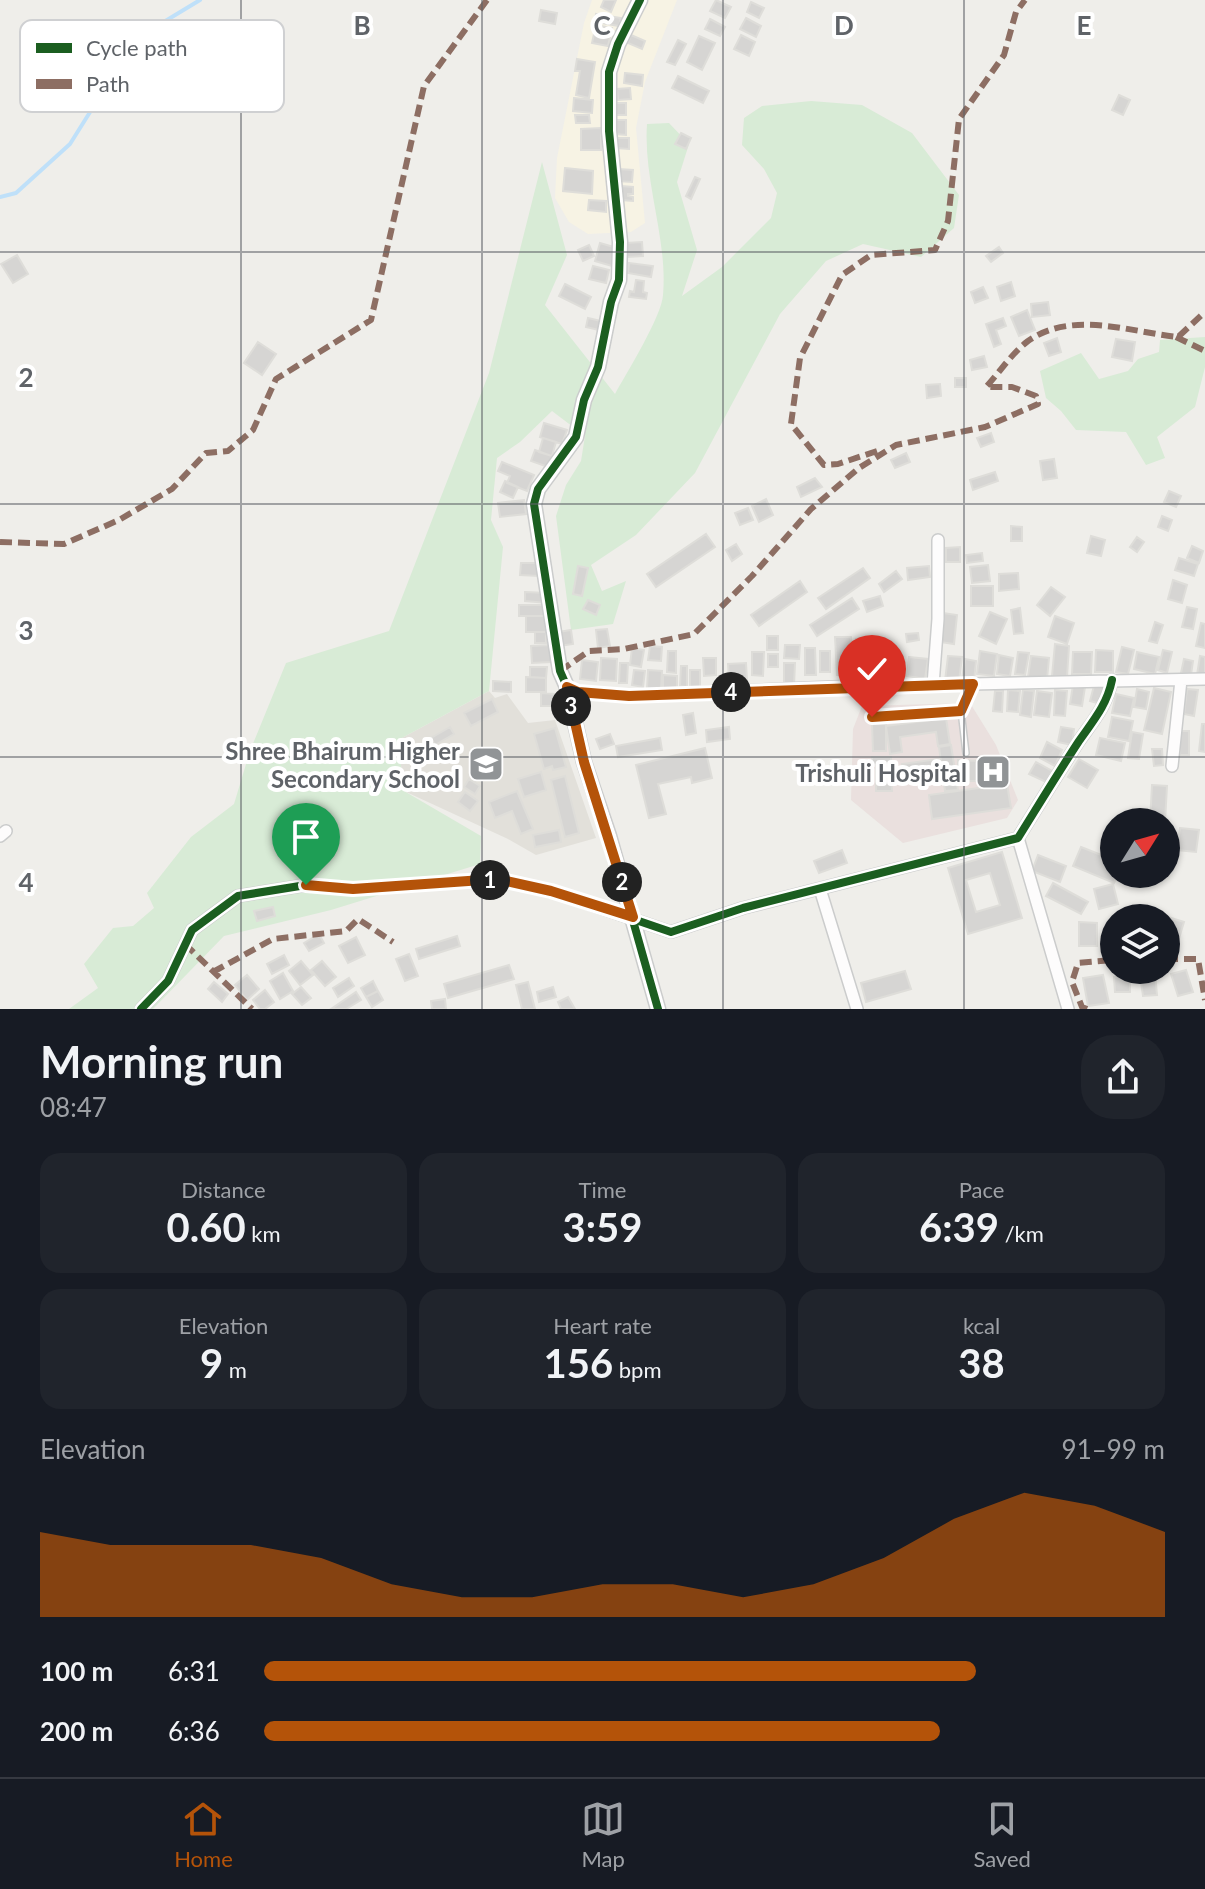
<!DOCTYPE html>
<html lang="en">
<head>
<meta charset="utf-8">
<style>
	:root { --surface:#171b24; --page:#20242c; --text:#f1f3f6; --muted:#9ea1a6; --line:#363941; --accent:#b45309 }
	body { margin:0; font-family:Lato,sans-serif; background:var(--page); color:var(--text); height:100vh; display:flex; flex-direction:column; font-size:30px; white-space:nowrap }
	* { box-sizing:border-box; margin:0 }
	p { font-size:26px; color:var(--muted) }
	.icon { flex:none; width:44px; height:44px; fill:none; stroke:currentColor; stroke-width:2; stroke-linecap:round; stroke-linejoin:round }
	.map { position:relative; height:1009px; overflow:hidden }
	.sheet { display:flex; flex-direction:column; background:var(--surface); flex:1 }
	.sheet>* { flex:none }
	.needle { width:52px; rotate:53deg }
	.controls { position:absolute; left:1100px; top:808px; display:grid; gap:16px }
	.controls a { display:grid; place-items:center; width:80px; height:80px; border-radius:50%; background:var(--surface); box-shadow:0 2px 6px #0004; font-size:40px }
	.pin { position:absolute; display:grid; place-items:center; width:68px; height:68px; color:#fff; margin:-82px -34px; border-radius:50% 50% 50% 0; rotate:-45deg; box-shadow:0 0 8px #0007 }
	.pin .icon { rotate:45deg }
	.km { position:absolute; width:40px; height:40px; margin:-20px; border-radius:50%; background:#222; color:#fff; font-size:22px; line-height:40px; text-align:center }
	.round { display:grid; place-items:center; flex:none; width:84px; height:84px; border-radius:32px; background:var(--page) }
	.headline { display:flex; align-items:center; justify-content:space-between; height:136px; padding:0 40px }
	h1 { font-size:44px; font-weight:700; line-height:60px }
	.metrics { display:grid; grid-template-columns:repeat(3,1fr); gap:12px; height:136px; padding:8px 40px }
	.metrics div { display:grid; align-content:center; border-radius:20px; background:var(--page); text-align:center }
	.metrics b { font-size:40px; font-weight:700 }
	.metrics small { font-size:22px; font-weight:400 }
	.metrics p { font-size:22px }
	.chart { height:224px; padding:16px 40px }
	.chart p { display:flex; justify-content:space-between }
	.chart svg { width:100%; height:144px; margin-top:8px; fill:var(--accent); opacity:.7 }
	ul { padding:0 40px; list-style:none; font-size:26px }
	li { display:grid; grid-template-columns:128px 96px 1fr; align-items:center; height:60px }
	li i { height:20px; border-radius:10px; background:var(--accent) }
	.dock { display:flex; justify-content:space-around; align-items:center; height:112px; border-top:2px solid var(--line); background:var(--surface); font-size:22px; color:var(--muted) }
	.dock a { display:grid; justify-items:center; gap:4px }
	.dock .selected { color:var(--accent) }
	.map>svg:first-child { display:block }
	.commercial { fill:#f7f3e4 }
	.education { fill:#e2e0da }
	.medical { fill:#eae0de; fill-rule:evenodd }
	.green { fill:#d8ebd6 }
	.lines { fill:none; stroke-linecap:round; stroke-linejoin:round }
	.stream { stroke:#bfe0f9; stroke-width:4 }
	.building { fill:#d6d5d3; stroke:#deddd9; stroke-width:2; fill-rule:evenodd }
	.service-casing { stroke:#cbcccc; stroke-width:8 }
	.minor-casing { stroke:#cbcccc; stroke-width:14 }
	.tertiary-casing { stroke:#cbcccc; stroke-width:17 }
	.service { stroke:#fdfcfc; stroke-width:5 }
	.minor { stroke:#fdfcfc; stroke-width:11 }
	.tertiary { stroke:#fdfcfc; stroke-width:14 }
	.quiet { stroke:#8d6e63; stroke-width:6; stroke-dasharray:12 6; stroke-linecap:butt }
	.cycleway-casing { stroke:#fff; stroke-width:13 }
	.cycleway { stroke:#1b5e20; stroke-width:8 }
	.route-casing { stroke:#fff; stroke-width:16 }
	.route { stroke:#b45309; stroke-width:10 }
	.grid { fill:none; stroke:#5f6368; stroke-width:2; stroke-opacity:0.55 }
	.labels { text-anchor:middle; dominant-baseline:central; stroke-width:8; stroke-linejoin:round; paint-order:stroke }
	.poi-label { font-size:24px; font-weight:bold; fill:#5f6368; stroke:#fff; text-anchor:end }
	.key { fill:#fff; stroke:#cfd0d2; stroke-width:2 }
	.key-label { font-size:22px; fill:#5f6368 }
	.grid-label { font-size:26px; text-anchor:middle; font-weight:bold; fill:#5f6368; stroke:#fff; stroke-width:8; stroke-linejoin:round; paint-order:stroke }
</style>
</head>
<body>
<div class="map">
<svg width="1205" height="1009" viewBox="0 0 1205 1009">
	<rect width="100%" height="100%" fill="#efeeea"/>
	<!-- commercial -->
	<path class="commercial" d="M592,0H677L645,82L636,128L645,223L631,232L588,234L569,222L555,198L557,158L584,23Z"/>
	<!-- education -->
	<path class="education" d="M489,691L495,698L507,694L528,723L555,720L596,838L536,855L508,839L404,791L398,740Z"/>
	<!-- medical -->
	<path class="medical" d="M970,703L996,745L1018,800L1007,818L903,843L851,800L853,729L862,706ZM946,718L949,744L939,746L936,732L900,737L887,726ZM951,745L958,789L945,791L939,748ZM872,757H891V765H897L898,778H891V791H876V765H872ZM938,759L939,771L904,775L902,764ZM1007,784L1010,807L932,818L929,795Z"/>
	<!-- green -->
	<path class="green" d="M811,101L862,105L912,133L959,195L954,228L921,257L863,244L826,261L780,314L695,473L636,535L591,565L602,591L626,581L613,624L571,630L556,516L566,485L581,461L585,436L552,411L520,442L497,458L491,520L503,547L489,691L398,740L404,791L481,836L480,864L331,910L224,936L153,1009H69L98,988L84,964L113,928L133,926L154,908L147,893L191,837L234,804L250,751L286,663L389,631L489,373L542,162L567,255L545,305L615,394C626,374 662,316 663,295C668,239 643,181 647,124L669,123L689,144L677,182L697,250L682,296L722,267L771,218L777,193L764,169L742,145L744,118L762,106Z
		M1205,337V367L1195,407L1157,437L1165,458L1146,465L1126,432L1076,430L1061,411L1046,398L1040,371L1081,353L1099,379L1128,371L1138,359L1159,352L1160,340Z"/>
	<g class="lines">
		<!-- stream -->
		<path class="stream" d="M0,197L16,193L70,144L107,85L124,46L200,0"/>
	</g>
	<!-- building -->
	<path class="building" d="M604,0H616L611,12L601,7Z
		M716,0L731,7L725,18L710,11Z
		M751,2L764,8L759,18L747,12Z
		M541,10L557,13L555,24L539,21Z
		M596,14L621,18L619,26L595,22Z
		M746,18L761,26L756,37L740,29Z
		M710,19L725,27L720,36L705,29Z
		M596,25L612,28L608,46L592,43Z
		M631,35L645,41L642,49L628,43Z
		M741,35L755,42L749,56L734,49Z
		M699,36L715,43L702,70L687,62Z
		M678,40L686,44L675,65L667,62Z
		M577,59L595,62L589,98L576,95L580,71H575Z
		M625,73L643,75L642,86L624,83Z
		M678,76L709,91L703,103L672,88Z
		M630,88L631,99L618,100L617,89Z
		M1119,95L1130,100L1123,115L1112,110Z
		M574,98L593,100L592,113L573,111Z
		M613,103H626V115H613Z
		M575,115H589L590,123H576Z
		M615,120H626V135L615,134Z
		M601,128V150H581V129Z
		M681,133L691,138L686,149L675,144Z
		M616,138H629V149L616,148Z
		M565,168L593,171L592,194L563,191Z
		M618,169L633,170L632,182L618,181Z
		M695,177L700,179L691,199L686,196Z
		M621,186L633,187V194H628V196L633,197V201L621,200Z
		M589,200L606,201V212L588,210Z
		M642,242L643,256L627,257L626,243Z
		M600,243L617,248L612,266L595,261Z
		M589,245L594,256L583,261L578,250Z
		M999,247L1003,253L991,262L986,256Z
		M17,255L28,274L13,283L1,264Z
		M629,263L653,266L651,277L628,273Z
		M593,266L609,270L606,283L589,279Z
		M636,280L644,281L643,292L647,293L646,299L629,297L630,291L634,292Z
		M1011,282L1015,296L1001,301L997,287Z
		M565,284L591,297L585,309L559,296Z
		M983,287L988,298L975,303L971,292Z
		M1048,302L1050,315L1032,317L1031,304Z
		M1027,310L1035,330L1019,336L1011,317Z
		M588,318L601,321L599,330L586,327Z
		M1003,318L1006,326L996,330L1001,344L994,347L986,324Z
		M1057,338L1061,352L1049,356L1044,343Z
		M1116,339L1135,342L1132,361L1112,357Z
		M258,342L276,354L262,375L244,363Z
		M984,356L987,367L972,370L970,360Z
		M955,378H966V387H955Z
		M940,384L941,396L927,398L926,385Z
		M544,423L567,430L562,444L540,437Z
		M991,433L994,442L981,447L977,438Z
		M543,438L556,442L552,456L539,452Z
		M535,450L552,456L548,467L531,461Z
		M906,453L910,462L895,468L891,460Z
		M1054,459L1057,478L1043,480L1040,461Z
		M502,462L534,475L527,491L507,483L510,476L498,471Z
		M995,472L998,481L973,490L970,480Z
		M815,478L822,487L801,497L797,487Z
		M505,481L518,487L513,498L500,492Z
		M1169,491L1181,496L1176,507L1164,502Z
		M766,499L773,515L759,522L752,506Z
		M524,500L526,514L500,517L498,503Z
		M748,508L753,520L740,525L735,513Z
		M1162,516L1172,520L1168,531L1158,527Z
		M1011,526L1022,527V541H1011Z
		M706,534L715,547L656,587L647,574Z
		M1091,536L1105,540L1101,556L1087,553Z
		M1137,537L1144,542L1137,552L1130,547Z
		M736,544L742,554L732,561L726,550Z
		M1192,546L1203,551L1199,563L1187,558Z
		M960,547V562H946V548Z
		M982,553L983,561L967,563L966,555Z
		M1179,558L1198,564L1194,576L1175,570Z
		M521,563H540L539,576L520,575Z
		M988,565L990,581L972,583L970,567Z
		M578,566L588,568L582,596L573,594Z
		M929,566L930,577L908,580L907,568Z
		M863,568L870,578L826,609L818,598Z
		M896,571L902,579L884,592L879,584Z
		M1018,573L1019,589L999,591V574Z
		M1173,580L1187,585L1182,603L1168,599Z
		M800,581L807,592L759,626L751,615Z
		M971,586H993V606H971Z
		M1051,587L1065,597L1050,616L1037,605Z
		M525,592L547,593V603L525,601Z
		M880,596L883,606L867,612L863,601Z
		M852,598L859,609L817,636L810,625Z
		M588,600L600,605L596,615L583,609Z
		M519,605H545V616H519Z
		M1187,607L1197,609L1193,629L1182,627Z
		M1020,608L1023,633L1014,634L1011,610Z
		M990,612L1007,619L996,644L979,636Z
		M943,613L957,615L954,644L940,642Z
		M526,616H545L546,632H526Z
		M1055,616L1074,623L1067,644L1048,637Z
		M1155,622L1163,625L1157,643L1149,641Z
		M1201,623L1205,624V648L1196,646Z
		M607,629L610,646L598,648L596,630Z
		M571,630L573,644L559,646L558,632Z
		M535,632H546V643H535Z
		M918,633L919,640L907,642L906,634Z
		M767,636H778V650H767Z
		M835,637H851L853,675H837Z
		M869,638L873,671L860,672L856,639Z
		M1055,644L1069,646L1067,677L1052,676Z
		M551,645V662L532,663L531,646Z
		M785,645H800L799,659L784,658Z
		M650,646L662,647L661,661L648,660Z
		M1122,647L1134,650L1128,674L1116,672Z
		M632,648L644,650L641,667L630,665Z
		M805,648H815L816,675H805Z
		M1096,650L1113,651V672H1095Z
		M1163,650L1172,652L1167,673L1158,670Z
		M668,651H676V673L667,672Z
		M820,651H830V672H820Z
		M980,651L997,654L994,676L977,674Z
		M752,652H764L763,676L752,675Z
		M887,652L900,653L899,674L886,673Z
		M1018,652L1029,653L1025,675L1015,674Z
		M1073,652H1092L1091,674H1072Z
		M1137,652L1159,657L1155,674L1134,669Z
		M768,654H778V667H768Z
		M999,655L1013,658L1010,676L997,674Z
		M948,656L962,657L959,681H945Z
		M1031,656L1049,658L1047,679L1028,677Z
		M1200,656L1205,657V676L1197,675Z
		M909,657L928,659L925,679L907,676Z
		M601,658L617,659L616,681L600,680Z
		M703,658H716V675L704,676Z
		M965,659L976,661L974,681L962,679Z
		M1184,659L1193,661L1191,675L1181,673Z
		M582,660L598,662L596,681L580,679Z
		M620,663H628L627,683H619Z
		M746,663L747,680L729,681L728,664Z
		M784,663H795L794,686L784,685Z
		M681,666H687V687L680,686Z
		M530,667H547L546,678L530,677Z
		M634,670L645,671L643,687L632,685Z
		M648,670L662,671L661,690L647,689Z
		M690,670H700V687H690Z
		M663,675L677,676V691L663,690Z
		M526,677L546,678V692H526Z
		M493,681L511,682V692L493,691Z
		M1095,682L1106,685L1101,704L1090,701Z
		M1073,685L1085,687L1082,706L1070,704Z
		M1154,688L1171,692L1162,734L1144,730Z
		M1137,689L1149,692L1146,709L1134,707Z
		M1187,689L1198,690L1194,716L1184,714Z
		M1008,690L1020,691L1018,712L1007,711Z
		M1023,690L1034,691L1031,717L1020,715Z
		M1055,690L1067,691L1065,716L1054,715Z
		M995,691H1003L1002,712L993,711Z
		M1037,691L1052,693L1049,717L1034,715Z
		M541,693L555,694L554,706H541Z
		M1116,694L1134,698L1130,716L1112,713Z
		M492,699L498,712L471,726L464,713Z
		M693,713L696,733L686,735L683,715Z
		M1112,717L1133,721L1129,741L1108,737Z
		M946,718L950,744L938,746L936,732L900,737L902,752L890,754L886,726Z
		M872,724H886V751H873Z
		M1202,724H1205V752L1199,751Z
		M450,727L454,734L435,745L431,738Z
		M729,727L730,739L707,742L706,730Z
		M1061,727L1074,729L1072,745L1058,742Z
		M555,728L566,767L553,770L552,766L544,769L534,734Z
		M1180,731H1189V755H1180Z
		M1132,732L1143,734L1139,759L1128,758Z
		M610,734L614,744L600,749L596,739Z
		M660,738L662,750L618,757L616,746Z
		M1100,738L1125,743L1121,761L1096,755Z
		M1047,742L1062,750L1055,766L1040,758Z
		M951,745L958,790L945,791L939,747Z
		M705,748L712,778L692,783L691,777L658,784L666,814L649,818L636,765Z
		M1152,749H1162L1163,765L1154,766Z
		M872,757H891V765H897L898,778H891L892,791H876V765H872Z
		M938,759L940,771L904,775L902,764Z
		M1079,759L1098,770L1087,788L1068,777Z
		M958,760L979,761L978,781H963V774H958Z
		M1036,762L1052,771L1046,782L1029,774Z
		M541,772L546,790L524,797L518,779Z
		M565,776L579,833L565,837L551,780Z
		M469,779L480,786L475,794L464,787Z
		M1007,784L1011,808L932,819L929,795Z
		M1152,785L1167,786L1165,822H1150Z
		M517,791L533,829L521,834L512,811L495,818L489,802Z
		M465,792L478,801L470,811L458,802Z
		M1180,828L1199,830L1196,852L1177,850Z
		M559,830L561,842L535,847L533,835Z
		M1081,847L1114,860V874H1118L1114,883L1073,866Z
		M842,850L847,863L819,873L814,861Z
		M1002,852L1022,918L968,934L948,868ZM990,873L1000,905L976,912L966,880Z
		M1038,855L1066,866L1060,882L1032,871Z
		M1053,883L1088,902L1081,914L1046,896Z
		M1113,884L1118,904L1099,909L1094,889Z
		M273,907L275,916L257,921L254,911Z
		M1168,917L1184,922L1173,958L1166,956Z
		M1079,922L1097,923V946H1079Z
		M319,934L324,943L309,951L304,943Z
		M457,936L460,946L419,959L416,949Z
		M356,937L365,955L348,963L339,946Z
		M409,954L418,976L405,981L396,959Z
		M284,955L289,965L272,974L267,964Z
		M301,961L313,975L300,985L289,971Z
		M322,961L336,977L325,986L311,970Z
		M509,965L514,979L448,998L444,984Z
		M1186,970L1193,992L1178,996L1171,974Z
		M905,971L911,989L866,1002L861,983Z
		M283,973L293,991L280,999L270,981Z
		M1155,973L1157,995L1143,996L1140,975Z
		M247,975L259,989L247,1000L235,985Z
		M1103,975L1109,1003L1088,1006L1083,978Z
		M1130,976V992H1115L1114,977Z
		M349,978L354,986L338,997L333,988Z
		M373,981L378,991L366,997L361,988Z
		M214,982L228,994L222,1002L208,989Z
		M528,982L535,1009H522L516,985Z
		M301,987L311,998L302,1005L292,994Z
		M553,987L556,997L539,1002L537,992Z
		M265,990L274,1002L265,1009H260L253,1000Z
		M378,991L383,1000L372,1007L366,997Z
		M356,992L361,1000L346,1009H331Z
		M568,997L575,1009H561L558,1002Z
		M445,999L446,1009H432L431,1001Z"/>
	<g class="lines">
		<defs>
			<path id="service" d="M961,711L966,753
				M872,717L961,711L973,685"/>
			<path id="minor" d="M933,685L938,619V540
				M567,687L578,692L629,696L832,687L1205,679
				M1172,766L1181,680
				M0,836L6,831
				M1018,838L1068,1009
				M820,889L857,1009
				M141,1009L168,981L192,930L238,896L306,885L353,889L497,879L551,891L671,932L743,908L1018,838C1038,806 1058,773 1079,741C1093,721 1107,705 1112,680"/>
			<path id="tertiary" d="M640,0L618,44L609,72V131L620,242L619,280L611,302L598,367L584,400L576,437L538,489L534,504L560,671L567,687L584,762L609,836L658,1009"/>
		</defs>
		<!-- service casing -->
		<use href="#service" class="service-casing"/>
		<!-- minor casing -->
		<use href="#minor" class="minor-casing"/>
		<!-- tertiary casing -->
		<use href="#tertiary" class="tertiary-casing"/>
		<!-- service -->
		<use href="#service" class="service"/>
		<!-- minor -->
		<use href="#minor" class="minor"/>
		<!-- tertiary -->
		<use href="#tertiary" class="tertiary"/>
		<!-- quiet -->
		<path class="quiet" d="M1176,337L1205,351
			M877,451L838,464L824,465L791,424L800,358L842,275L871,255L935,250L948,221L959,119L1004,55L1016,12L1025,0
			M0,542L64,544L119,520L172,489L206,453L228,451L253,430L276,379L371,320L424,86L487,0
			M560,671L589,651L624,649L694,634L752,576L811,509L859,468L896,445L985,427L1038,404L1036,396L1012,387H986C999,373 1012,353 1028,341C1072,310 1130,332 1178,337L1205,312
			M185,944L252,1009
			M1166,959H1198L1205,1000
			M213,972L273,939L346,931L358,919L393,942
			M1087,1009L1082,1007L1072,982L1078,963L1114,960"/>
		<defs>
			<path id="cycleway" d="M640,0L618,44L609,72V131L620,242L619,280L611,302L598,367L584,400L576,437L538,489L534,504L560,671L567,687L584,762L609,836L658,1009
				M141,1009L168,981L192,930L238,896L306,885L353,889L497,879L551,891L671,932L743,908L1018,838C1038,806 1058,773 1079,741C1093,721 1107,705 1112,680"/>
		</defs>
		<!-- cycleway casing -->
		<use href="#cycleway" class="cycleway-casing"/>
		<!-- cycleway -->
		<use href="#cycleway" class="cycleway"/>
	</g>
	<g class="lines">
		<defs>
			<path id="route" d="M306,885L353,889L497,879L551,891L633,917L584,762L567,687L578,692L629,696L973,684L961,711L872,717"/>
		</defs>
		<!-- route casing -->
		<use href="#route" class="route-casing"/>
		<!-- route -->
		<use href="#route" class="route"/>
	</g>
	<!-- grid -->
	<path class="grid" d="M241,0V1009M482,0V1009M723,0V1009M964,0V1009M0,252H1205M0,504H1205M0,757H1205"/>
	<!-- icons -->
	<defs>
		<symbol id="school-square" viewBox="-11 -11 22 22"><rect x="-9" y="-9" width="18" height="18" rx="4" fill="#919496" stroke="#fff"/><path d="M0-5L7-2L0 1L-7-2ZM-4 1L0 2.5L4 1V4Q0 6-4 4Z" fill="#fff"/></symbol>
		<symbol id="hospital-square" viewBox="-11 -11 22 22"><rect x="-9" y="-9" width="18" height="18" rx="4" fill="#919496" stroke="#fff"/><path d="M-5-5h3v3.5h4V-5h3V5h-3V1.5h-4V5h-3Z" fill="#fff"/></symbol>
	</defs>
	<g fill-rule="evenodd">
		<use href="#school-square" x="466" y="744" width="40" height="40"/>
		<use href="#hospital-square" x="973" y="752" width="40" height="40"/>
	</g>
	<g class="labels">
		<!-- poi labels -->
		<g class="poi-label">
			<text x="460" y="750">Shree Bhairum Higher<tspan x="460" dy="28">Secondary School</tspan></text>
			<text x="967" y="772">Trishuli Hospital</text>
		</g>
	</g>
	<!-- legend -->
	<rect x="20" y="20" width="264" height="92" rx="12" class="key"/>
	<rect x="36" y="43" width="36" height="10" fill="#1b5e20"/>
	<rect x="36" y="79" width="36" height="10" fill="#8d6e63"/>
	<g class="key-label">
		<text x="86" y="56">Cycle path</text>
		<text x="86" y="92">Path</text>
	</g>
	<g class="grid-label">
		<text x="362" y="35">B</text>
		<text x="602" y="35">C</text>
		<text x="844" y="35">D</text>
		<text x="1084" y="35">E</text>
		<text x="26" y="387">2</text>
		<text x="26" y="640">3</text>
		<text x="26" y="892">4</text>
	</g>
</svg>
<div class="controls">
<a><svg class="needle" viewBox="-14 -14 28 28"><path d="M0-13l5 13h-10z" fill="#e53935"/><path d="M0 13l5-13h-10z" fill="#9ea1a6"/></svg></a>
<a><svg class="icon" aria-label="layers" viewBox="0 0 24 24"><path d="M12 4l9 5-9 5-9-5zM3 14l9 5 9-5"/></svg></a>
</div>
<div class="pin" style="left:306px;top:885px;background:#1e9e55"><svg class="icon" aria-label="arrive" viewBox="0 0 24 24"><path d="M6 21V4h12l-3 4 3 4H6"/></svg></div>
<div class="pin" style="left:872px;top:717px;background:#d93025"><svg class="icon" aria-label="check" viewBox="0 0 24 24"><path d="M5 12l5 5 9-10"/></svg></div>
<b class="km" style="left:490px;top:880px">1</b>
<b class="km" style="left:622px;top:882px">2</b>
<b class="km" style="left:571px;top:706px">3</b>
<b class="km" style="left:731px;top:692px">4</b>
</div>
<section class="sheet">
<div class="headline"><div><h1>Morning run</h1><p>08:47</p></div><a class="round"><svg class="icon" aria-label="share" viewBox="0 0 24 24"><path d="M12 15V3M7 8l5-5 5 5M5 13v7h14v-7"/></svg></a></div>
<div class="metrics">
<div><p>Distance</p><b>0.60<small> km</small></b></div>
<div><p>Time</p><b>3:59</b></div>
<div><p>Pace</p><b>6:39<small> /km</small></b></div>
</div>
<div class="metrics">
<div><p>Elevation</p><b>9<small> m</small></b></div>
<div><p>Heart rate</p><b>156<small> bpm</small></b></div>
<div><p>kcal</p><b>38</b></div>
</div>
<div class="chart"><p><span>Elevation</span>91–99 m</p>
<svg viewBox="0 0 160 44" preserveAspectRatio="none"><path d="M0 44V18L10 22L20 22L30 22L40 26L50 34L60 38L70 38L80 34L90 34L100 38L110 34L120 26L130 14L140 6L150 10L160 18V44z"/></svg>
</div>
<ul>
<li><b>100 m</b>6:31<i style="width:79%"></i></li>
<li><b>200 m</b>6:36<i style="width:75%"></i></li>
</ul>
</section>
<nav class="dock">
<a class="selected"><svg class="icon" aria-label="home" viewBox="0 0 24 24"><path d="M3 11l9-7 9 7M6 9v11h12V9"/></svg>Home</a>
<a><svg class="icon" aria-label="map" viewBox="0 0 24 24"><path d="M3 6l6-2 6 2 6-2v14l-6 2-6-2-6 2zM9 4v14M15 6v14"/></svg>Map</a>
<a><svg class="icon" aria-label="saved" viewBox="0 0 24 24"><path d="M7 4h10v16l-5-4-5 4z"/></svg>Saved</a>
</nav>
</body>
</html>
